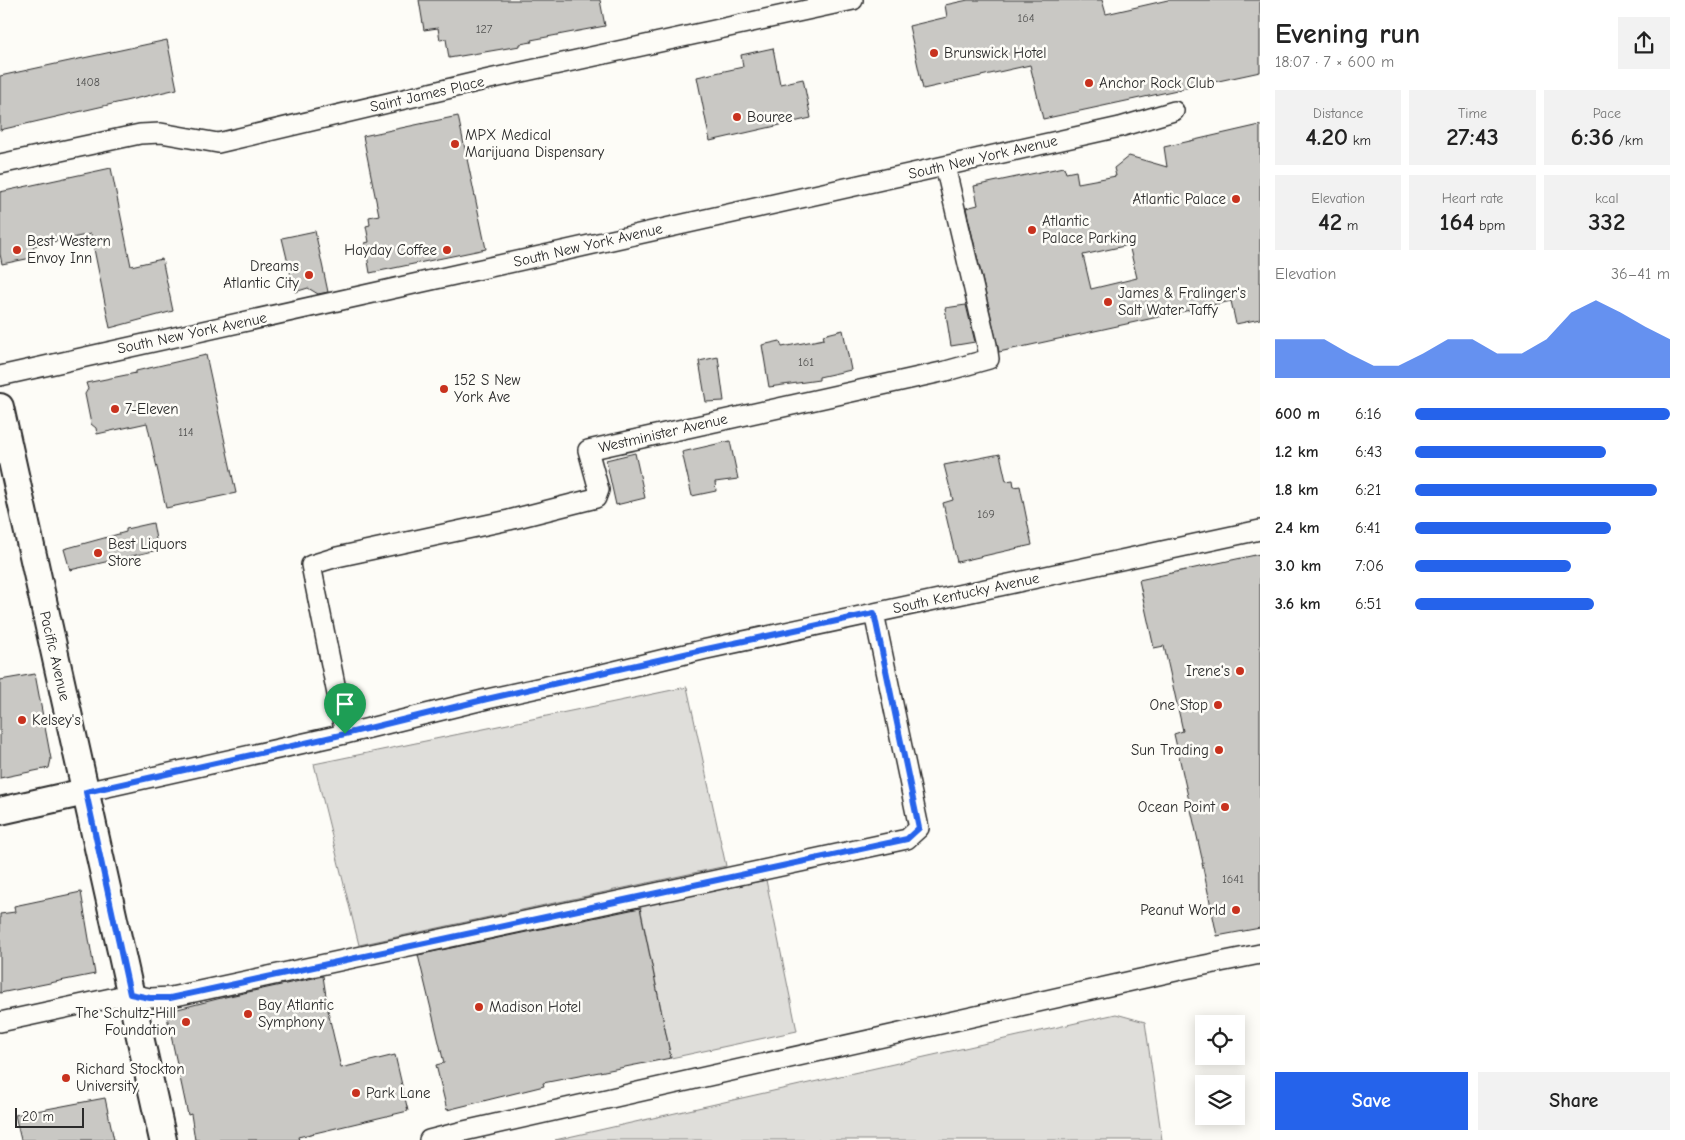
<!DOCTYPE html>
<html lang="en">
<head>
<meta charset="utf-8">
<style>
	:root { --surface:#fff; --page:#f2f2f2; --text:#222; --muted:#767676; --accent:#2563eb }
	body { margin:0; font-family:"Comic Neue",sans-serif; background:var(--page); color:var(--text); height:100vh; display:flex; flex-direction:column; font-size:19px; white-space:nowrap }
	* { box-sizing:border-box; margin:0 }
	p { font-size:16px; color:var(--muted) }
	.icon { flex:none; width:28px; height:28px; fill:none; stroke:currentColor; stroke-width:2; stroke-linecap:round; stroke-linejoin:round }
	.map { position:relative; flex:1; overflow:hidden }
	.sheet { display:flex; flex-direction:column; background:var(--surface); width:425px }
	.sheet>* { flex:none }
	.fabs { position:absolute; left:1195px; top:1015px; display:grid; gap:10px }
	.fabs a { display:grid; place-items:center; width:50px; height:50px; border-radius:0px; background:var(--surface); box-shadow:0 2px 12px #0003; font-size:25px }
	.scale { position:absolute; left:15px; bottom:12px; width:69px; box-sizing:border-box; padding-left:5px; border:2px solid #2b2b2b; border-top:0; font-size:14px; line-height:18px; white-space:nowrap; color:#2b2b2b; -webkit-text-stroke:4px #fdfcf7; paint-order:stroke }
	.pin { position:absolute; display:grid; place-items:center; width:42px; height:42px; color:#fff; margin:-51px -21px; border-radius:50% 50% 50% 0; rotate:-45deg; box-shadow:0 0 5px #0007 }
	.pin .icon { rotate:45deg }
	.round { display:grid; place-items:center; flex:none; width:52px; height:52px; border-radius:0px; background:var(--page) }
	.overview { display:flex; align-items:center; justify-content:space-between; height:85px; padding:0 15px }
	h1 { font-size:28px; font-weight:800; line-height:38px }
	.figures { display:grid; grid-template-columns:repeat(3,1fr); gap:8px; height:85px; padding:5px 15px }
	.figures div { display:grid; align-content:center; border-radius:0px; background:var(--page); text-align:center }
	.figures b { font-size:25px; font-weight:800 }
	.figures small { font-size:14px; font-weight:400 }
	.figures p { font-size:14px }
	.chart { height:140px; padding:10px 15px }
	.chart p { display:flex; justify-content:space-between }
	.chart svg { width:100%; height:90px; margin-top:5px; fill:var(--accent); opacity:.7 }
	.action { display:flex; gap:10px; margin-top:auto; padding:10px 15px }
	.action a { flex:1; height:58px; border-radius:0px; background:var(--accent); color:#fff; font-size:20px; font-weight:800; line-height:58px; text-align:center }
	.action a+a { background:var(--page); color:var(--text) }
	ul { padding:0 15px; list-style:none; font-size:16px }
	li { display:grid; grid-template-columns:80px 60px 1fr; align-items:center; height:38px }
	li i { height:12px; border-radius:6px; background:var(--accent) }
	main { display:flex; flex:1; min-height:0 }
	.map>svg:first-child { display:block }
	.green { fill:#dfdeda; stroke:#858482 }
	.building { fill:#c9c8c4; stroke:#2b2b2b; fill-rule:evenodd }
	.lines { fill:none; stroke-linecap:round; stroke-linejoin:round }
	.street-casing { stroke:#2b2b2b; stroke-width:22 }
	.secondary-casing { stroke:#2b2b2b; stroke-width:30 }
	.street { stroke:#fdfcf7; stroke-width:19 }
	.secondary { stroke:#fdfcf7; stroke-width:26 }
	.route-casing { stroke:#fff; stroke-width:10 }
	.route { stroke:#2563eb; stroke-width:6 }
	.poi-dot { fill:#c8321e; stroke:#fdfcf7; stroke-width:2 }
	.labels { text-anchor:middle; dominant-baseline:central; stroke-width:5; stroke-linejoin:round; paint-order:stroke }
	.number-label { font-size:12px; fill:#525251 }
	.poi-label { font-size:15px; fill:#2b2b2b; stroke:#fdfcf7; text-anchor:start }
	.street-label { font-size:15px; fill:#2b2b2b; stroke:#fdfcf7 }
</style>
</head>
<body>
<main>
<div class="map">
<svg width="1260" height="1140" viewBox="0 0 1260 1140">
	<rect width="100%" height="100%" fill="#fdfcf7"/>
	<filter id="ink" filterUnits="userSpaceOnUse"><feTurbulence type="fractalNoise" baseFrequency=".02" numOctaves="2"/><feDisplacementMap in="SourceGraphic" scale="10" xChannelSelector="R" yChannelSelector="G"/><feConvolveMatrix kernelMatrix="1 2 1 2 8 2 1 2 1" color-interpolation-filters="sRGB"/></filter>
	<g filter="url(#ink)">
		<!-- green -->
		<path class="green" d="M687,687L726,866L359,945L314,764Z
			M766,880L797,1031L671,1058L640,906Z
			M1116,1014L1145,1022L1162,1140H555Z"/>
		<!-- building -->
		<path class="building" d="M419,0H600L605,26L531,40L532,42L520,44V46L449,58L446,39L440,40L438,28L424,30Z
			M968,0H1102L1106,14L1168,0H1260V72L1043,119L1030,65L923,89L909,26L947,17L945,5Z
			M167,40L177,89L0,130V76Z
			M773,48L780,84L803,79L811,118L710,141L697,77L743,67L741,55Z
			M458,116L486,249L370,273L365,243L369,242L366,226L370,225L369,217L379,215L363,136Z
			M1260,125V319L1236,324L1231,301L999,352L966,208L978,205L974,186L1064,167L1066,173L1076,171L1078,183L1116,176L1114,168L1129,156L1167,167L1164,147ZM1129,245L1137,278L1091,289L1083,255Z
			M111,168L131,266L162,259L173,311L110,328L91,234L33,246L36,257L2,264L0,254V192Z
			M315,231L328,292L318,294L308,288L295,292L282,238Z
			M966,305L975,342L951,346L945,308Z
			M843,330L851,370L819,377V380L769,387L762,345L780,341L782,347L824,339L823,335Z
			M206,355L236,493L166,508L147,423L97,434L96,428L91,424L85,394L88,389L86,383L136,373V371Z
			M718,357L724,401L706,402L699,361Z
			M730,441L738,479L715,482L716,491L692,496L682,452Z
			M635,453L645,498L616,505L606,460Z
			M1000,454L1006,481L1013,480L1014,487L1020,486L1032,545L957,562L943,503L953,500L944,465Z
			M153,523L158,550L70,570L64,549L126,532V529Z
			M1260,554V928L1217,936L1202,863H1203L1174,734L1183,731L1164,646L1154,648L1139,580Z
			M35,674L51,759L49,768L0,778V680Z
			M81,892L95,974L0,993V914L15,912L14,906Z
			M640,908L671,1058L543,1083L544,1086L447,1110L436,1065L444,1063L418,955Z
			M323,976L329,1016L341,1068L395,1055L408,1111L298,1137L299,1140H195L191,1114L188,1115L166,1012L225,997Z
			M105,1098L114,1140H21L15,1115Z"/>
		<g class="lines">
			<defs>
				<path id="street" d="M0,164L140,134L161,133L218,143L485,80L853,0
					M0,376L1120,127L1174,111
					M345,734L311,565L337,557L509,520L596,498L599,490L588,450L946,371L989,359L987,345L945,166
					M85,792L345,734L487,699L602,674L702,650L1260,530
					M0,1022L130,994L150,998L171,997L907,839L919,828L874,613
					M429,1140L464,1131L1185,969L1260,954"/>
				<path id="secondary" d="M0,407L163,1140
					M0,811L85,792"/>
			</defs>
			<!-- street casing -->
			<use href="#street" class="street-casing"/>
			<!-- secondary casing -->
			<use href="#secondary" class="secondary-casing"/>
			<!-- street -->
			<use href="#street" class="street"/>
			<!-- secondary -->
			<use href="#secondary" class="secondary"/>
		</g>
	</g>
	<g class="lines" filter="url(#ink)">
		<defs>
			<path id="route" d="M874,613L919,828L907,839L170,998H150L130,994L86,792L345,734L487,699L702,650Z"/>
		</defs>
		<!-- route casing -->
		<use href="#route" class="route-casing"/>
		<!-- route -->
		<use href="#route" class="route"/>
	</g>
	<!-- markers -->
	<g class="poi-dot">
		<circle cx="934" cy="53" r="5"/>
		<circle cx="1089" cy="83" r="5"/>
		<circle cx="737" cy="117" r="5"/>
		<circle cx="455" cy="144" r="5"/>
		<circle cx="1236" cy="199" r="5"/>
		<circle cx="1032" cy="230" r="5"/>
		<circle cx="17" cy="250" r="5"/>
		<circle cx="447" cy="250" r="5"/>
		<circle cx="309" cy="275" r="5"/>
		<circle cx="1108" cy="302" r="5"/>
		<circle cx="444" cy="389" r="5"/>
		<circle cx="115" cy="409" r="5"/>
		<circle cx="98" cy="553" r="5"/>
		<circle cx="1240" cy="671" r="5"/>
		<circle cx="1218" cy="705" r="5"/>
		<circle cx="22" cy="720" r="5"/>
		<circle cx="1219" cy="750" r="5"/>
		<circle cx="1225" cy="807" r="5"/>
		<circle cx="1236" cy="910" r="5"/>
		<circle cx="479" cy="1007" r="5"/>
		<circle cx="248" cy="1014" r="5"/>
		<circle cx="186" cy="1022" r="5"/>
		<circle cx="66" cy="1078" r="5"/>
		<circle cx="356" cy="1093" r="5"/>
	</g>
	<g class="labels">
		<!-- number labels -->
		<g class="number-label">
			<text x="1026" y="18">164</text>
			<text x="484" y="29">127</text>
			<text x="88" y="82">1408</text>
			<text x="806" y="362">161</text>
			<text x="186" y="432">114</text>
			<text x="986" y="514">169</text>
			<text x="1233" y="879">1641</text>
		</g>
		<!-- poi labels -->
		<g class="poi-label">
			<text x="944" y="53">Brunswick Hotel</text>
			<text x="1099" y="83">Anchor Rock Club</text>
			<text x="747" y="117">Bouree</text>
			<text x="465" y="135">MPX Medical<tspan x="465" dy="17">Marijuana Dispensary</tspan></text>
			<text x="1226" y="199" text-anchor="end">Atlantic Palace</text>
			<text x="1042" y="221">Atlantic<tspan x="1042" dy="17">Palace Parking</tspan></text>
			<text x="27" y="241">Best Western<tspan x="27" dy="17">Envoy Inn</tspan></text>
			<text x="437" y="250" text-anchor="end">Hayday Coffee</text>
			<text x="299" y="266" text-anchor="end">Dreams<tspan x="299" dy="17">Atlantic City</tspan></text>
			<text x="1118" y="293">James &amp; Fralinger's<tspan x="1118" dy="17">Salt Water Taffy</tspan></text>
			<text x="454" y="380">152 S New<tspan x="454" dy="17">York Ave</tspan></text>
			<text x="125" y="409">7-Eleven</text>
			<text x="108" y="544">Best Liquors<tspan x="108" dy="17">Store</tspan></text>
			<text x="1230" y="671" text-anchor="end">Irene's</text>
			<text x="1208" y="705" text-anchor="end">One Stop</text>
			<text x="32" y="720">Kelsey's</text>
			<text x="1209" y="750" text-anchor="end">Sun Trading</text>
			<text x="1215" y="807" text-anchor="end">Ocean Point</text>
			<text x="1226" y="910" text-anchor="end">Peanut World</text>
			<text x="258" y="1005">Bay Atlantic<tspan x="258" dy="17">Symphony</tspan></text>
			<text x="489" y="1007">Madison Hotel</text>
			<text x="176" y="1013" text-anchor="end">The Schultz-Hill<tspan x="176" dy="17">Foundation</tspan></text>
			<text x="76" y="1069">Richard Stockton<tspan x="76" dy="17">University</tspan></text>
			<text x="366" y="1093">Park Lane</text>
		</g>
		<!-- street labels -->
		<g class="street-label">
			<text transform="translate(427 94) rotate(-13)">Saint James Place</text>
			<text transform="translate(983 157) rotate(-13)">South New York Avenue</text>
			<text transform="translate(588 245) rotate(-13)">South New York Avenue</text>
			<text transform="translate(192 333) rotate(-12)">South New York Avenue</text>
			<text transform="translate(663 433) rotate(-13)">Westminister Avenue</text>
			<text transform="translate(966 593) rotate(-12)">South Kentucky Avenue</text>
			<text transform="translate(55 656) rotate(77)">Pacific Avenue</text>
		</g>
	</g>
</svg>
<div class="fabs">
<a><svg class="icon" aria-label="locate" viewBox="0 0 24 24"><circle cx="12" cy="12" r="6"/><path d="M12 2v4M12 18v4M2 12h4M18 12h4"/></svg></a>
<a><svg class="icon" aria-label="layers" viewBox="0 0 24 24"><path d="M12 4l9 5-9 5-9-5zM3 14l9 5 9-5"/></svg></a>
</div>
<div class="scale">20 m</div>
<div class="pin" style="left:345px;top:734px;background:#1e9e55"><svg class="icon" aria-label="arrive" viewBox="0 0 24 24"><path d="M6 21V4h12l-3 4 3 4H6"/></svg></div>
</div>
<section class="sheet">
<div class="overview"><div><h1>Evening run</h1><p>18:07 · 7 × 600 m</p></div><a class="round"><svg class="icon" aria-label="share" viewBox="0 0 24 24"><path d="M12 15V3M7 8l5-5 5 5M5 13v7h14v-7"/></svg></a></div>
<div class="figures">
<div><p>Distance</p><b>4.20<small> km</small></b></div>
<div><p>Time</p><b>27:43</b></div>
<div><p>Pace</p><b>6:36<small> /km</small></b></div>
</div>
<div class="figures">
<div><p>Elevation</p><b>42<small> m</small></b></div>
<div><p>Heart rate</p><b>164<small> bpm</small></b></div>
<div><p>kcal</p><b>332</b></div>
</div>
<div class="chart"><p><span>Elevation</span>36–41 m</p>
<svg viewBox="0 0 160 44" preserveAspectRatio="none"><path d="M0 44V25L10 25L20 25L30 32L40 38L50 38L60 32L70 25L80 25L90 32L100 32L110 25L120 12L130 6L140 12L150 19L160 25V44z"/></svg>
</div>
<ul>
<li><b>600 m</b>6:16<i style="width:100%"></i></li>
<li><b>1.2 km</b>6:43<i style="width:75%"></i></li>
<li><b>1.8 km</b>6:21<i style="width:95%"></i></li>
<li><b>2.4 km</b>6:41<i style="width:77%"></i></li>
<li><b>3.0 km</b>7:06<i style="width:61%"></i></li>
<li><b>3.6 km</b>6:51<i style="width:70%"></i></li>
</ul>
<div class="action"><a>Save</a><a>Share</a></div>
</section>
</main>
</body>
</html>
